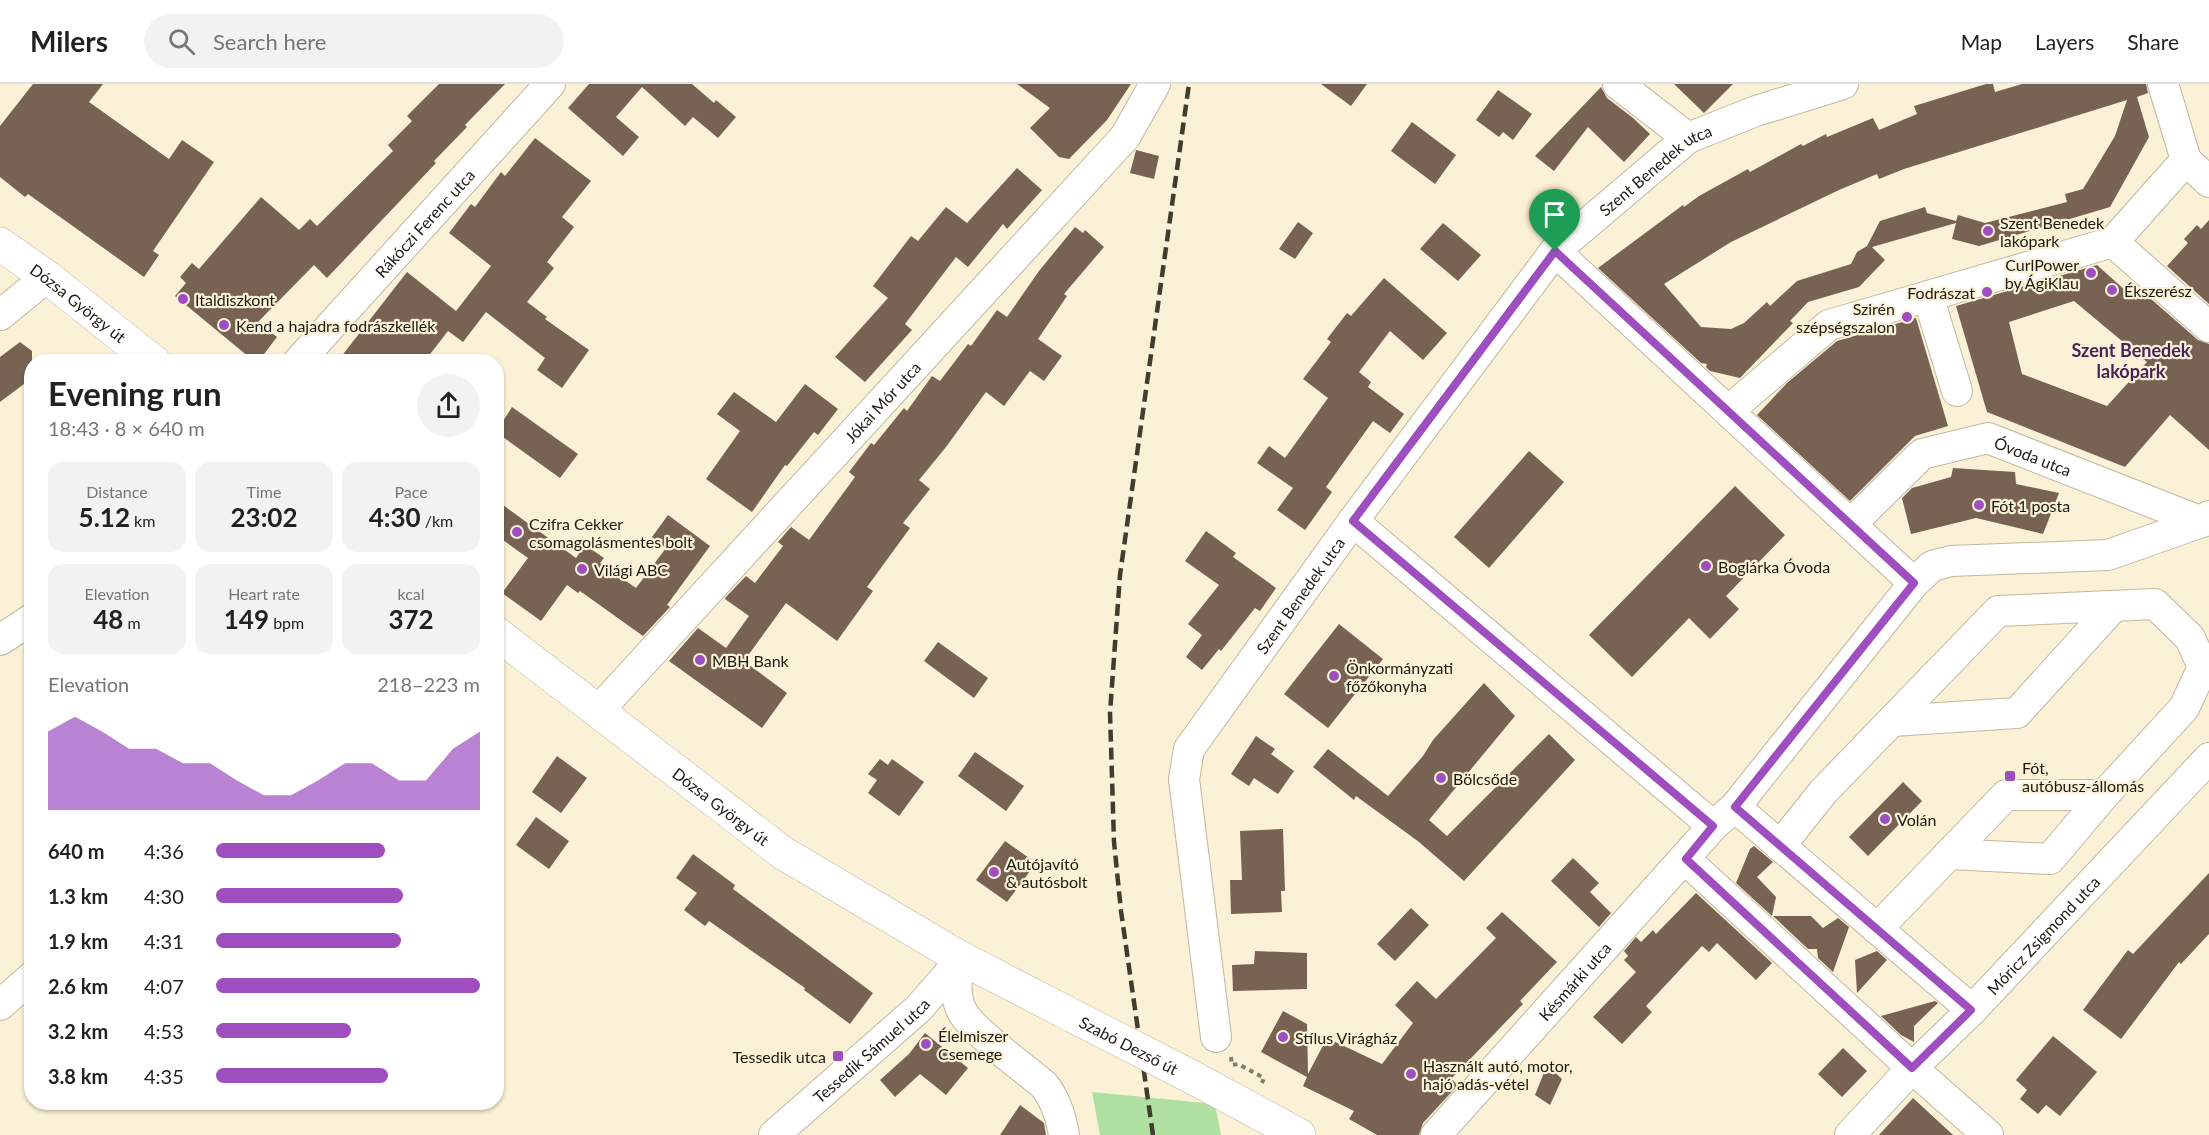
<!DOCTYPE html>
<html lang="en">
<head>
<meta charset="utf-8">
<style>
	:root { --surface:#fff; --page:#f2f2f2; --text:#222; --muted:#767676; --line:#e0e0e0; --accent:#9e4ebf }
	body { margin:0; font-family:Lato,sans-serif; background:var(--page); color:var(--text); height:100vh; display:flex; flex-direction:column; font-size:22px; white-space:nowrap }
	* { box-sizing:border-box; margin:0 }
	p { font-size:20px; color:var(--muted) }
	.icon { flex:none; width:33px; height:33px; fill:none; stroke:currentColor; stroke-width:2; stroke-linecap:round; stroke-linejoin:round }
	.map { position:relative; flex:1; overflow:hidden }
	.sheet { position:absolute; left:24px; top:270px; width:480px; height:756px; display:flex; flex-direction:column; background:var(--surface); border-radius:24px; box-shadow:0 2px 4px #0004 }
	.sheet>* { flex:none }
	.pin { position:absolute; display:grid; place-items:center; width:51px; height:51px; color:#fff; margin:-62px -26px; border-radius:50% 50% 50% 0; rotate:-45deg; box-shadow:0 0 6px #0007 }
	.pin .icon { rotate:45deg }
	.round { display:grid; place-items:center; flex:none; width:63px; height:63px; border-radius:32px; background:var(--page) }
	.summary { display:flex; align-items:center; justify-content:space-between; height:102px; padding:0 24px }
	h1 { font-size:33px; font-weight:700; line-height:45px }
	.stats { display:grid; grid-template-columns:repeat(3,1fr); gap:9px; height:102px; padding:6px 24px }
	.stats div { display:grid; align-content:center; border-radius:15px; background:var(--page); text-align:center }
	.stats b { font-size:26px; font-weight:700 }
	.stats small { font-size:16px; font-weight:400 }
	.stats p { font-size:16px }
	.chart { height:168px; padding:12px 24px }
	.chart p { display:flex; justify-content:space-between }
	.chart svg { width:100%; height:108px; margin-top:6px; fill:var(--accent); opacity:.7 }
	ul { padding:0 24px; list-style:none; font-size:20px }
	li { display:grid; grid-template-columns:96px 72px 1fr; align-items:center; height:45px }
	li i { height:15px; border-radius:8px; background:var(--accent) }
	header { display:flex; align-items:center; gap:36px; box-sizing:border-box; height:84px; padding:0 30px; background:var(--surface); border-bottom:2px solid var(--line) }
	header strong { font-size:28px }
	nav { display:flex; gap:33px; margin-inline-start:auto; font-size:21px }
	.search { width:420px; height:54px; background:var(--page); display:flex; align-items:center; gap:15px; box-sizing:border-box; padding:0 21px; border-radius:33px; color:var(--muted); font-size:22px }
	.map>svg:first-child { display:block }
	.green { fill:#b0e0a1 }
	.building { fill:#786253; fill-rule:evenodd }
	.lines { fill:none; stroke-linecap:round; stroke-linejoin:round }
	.minor-casing { stroke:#c0b89e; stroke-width:32 }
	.major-casing { stroke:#c0b89e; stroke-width:34 }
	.path { stroke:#827c6b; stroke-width:4; stroke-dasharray:4.5 4.5; stroke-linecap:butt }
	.minor { stroke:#fff; stroke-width:30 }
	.major { stroke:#fff; stroke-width:33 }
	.rail { stroke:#403c30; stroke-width:4.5; stroke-dasharray:12 6; stroke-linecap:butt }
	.major-bridge-casing { stroke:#c0b89e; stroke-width:34; stroke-linecap:butt }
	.major-bridge { stroke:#fff; stroke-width:33 }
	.route-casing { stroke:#fff; stroke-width:12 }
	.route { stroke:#9e4ebf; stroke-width:8 }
	.poi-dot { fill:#9e4ebf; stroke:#faf1d6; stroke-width:2 }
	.labels { text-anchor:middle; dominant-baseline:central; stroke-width:4.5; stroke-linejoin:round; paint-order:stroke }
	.street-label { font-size:16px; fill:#1d1a11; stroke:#faf1d6 }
	.poi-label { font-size:16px; fill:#1d1a11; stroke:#faf1d6; text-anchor:start }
	.neighbourhood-label { font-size:18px; font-weight:bold; fill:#472157; stroke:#faf1d6 }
</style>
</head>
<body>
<header>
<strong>Milers</strong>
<div class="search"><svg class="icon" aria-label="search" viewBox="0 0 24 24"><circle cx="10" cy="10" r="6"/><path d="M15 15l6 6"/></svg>Search here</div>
<nav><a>Map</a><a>Layers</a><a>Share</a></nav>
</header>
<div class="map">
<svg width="2209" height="1051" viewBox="0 0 2209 1051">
	<rect width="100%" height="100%" fill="#faf1d6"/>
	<!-- green -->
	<path class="green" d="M1092,1008L1215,1020L1221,1051H1100Z"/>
	<!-- building -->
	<path class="building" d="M33,0H103L89,18L169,75L182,56L214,78L153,167L159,171L144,193L28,110L25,113L0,93V42Z
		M439,0H505L465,41L467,43L434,77L436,79L327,194L314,181L258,238L277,253L258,278H255L175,212L186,199L180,193L192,179L199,185L261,113L299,146L310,135L317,142L393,67L388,61L412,37L407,32Z
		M589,0H692L714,19L716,16L736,33L718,54L693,33L685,42L642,3L616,33L639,53L623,72L568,24Z
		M1017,0H1131L1107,36L1069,75L1059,73L1030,44L1050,24Z
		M1321,0H1367L1351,22Z
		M1674,0H1733L1704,29Z
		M1986,0H1993L1995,8L2022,0H2146L2148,9L2137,13L2149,53L2110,123L1979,162L1952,155L1956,139L1872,163L1885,176L1859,203L1808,218L1790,237L1793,239L1740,294L1710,287L1706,283L1707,280L1701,279L1598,184L1683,121L1684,123L1699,112L1748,85L1750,88L1801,60L1803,62L1826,50L1827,53L1873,34L1879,46L1917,30L1914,22ZM2127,16L2115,52L2083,105L2065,110L2067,118L1985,139L1958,131L1956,137L1927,129L1925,123L1880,137L1867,162L1857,168L1851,180L1797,197L1770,222L1767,218L1744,239L1731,245L1701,243L1664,200L1731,158L1839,106L1877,90L1879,95L1904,85Z
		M1601,3L1607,14L1633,34L1650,50L1624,78L1588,43L1554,87L1535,72Z
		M1498,6L1532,30L1513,56L1503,48L1499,53L1476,36Z
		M1412,38L1456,71L1435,100L1391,67Z
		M535,54L591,97L562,133L574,143L547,178L554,184L527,218L547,233L545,235L589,266L562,304L537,286L545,274L486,228L463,258L448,247L424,278H337L407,188L456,227L491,182L449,149L471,120L475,123L501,88L505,92Z
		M1136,66L1159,72L1154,95L1130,89Z
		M1017,84L1042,106L1007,145L1003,140L968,183L956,173L905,240L912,246L865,298L835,273L888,214L873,202L911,152L918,157L946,123L967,139Z
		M2209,136V220L2167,182L2188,159L2184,155L2197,141L2201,145Z
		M1298,138L1313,149L1295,175L1279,165Z
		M1443,139L1481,171L1458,197L1420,165Z
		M1075,143L1083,149L1085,146L1104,163L1064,210L1067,212L1038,255L1062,272L1044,297L1030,287L1004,322L986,308L946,363L919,396L930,405L903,439L910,444L867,503L873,507L837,557L786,519L744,577L787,609L762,644L669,577L698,544L726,564L749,532L725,515L726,513L746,492L755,499L783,462L778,458L791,443L809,456L855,393L849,388L871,359L874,361L904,324L907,327L932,292L940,297L968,260L971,262L997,226L1007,233L1039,187Z
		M2097,181L2136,216L2143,208L2198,256L2209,260V366L2170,331L2125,383L1987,328L1956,222ZM2074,217L2147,278L2107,322L2022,290L2009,238Z
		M1384,194L1447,249L1423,276L1390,247L1359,288L1371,298L1368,303L1404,330L1390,349L1373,337L1326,403L1332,408L1305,446L1277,426L1293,404L1257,379L1269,362L1285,374L1328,314L1303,295L1331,258L1327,255L1347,229L1351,232Z
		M1916,234L1948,342L1915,352L1850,417L1757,331L1787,299L1837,257Z
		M20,258L32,267V294L0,318V273Z
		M805,300L838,325L818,351L814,348L787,382L785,381L752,428L706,395L740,347L717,330L734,308L776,338Z
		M512,323L578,370L560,394L496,348Z
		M1529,367L1564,398L1489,484L1454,453Z
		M1953,384L2015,388L2016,400L2059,409L2043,450L1976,434L1911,450L1902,414L1912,404L1951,393Z
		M1735,402L1785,451L1726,512L1739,525L1710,555L1689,534L1632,593L1589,551Z
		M496,416L576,474L585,461L604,474L600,479L636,504L666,464L652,453L668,431L710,462L667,521L670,523L643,552L580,507L578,509L567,501L541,537L502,509L528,474L496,451Z
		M1206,447L1236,469L1233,473L1276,504L1260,527L1255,524L1221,567L1219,565L1202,586L1186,573L1202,551L1188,540L1219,501L1185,477Z
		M1339,540L1383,575L1328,644L1284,610Z
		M938,558L988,594L974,614L924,577Z
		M1484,599L1515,632L1429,736L1447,752L1549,650L1575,676L1464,797L1419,758L1356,712L1354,716L1313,683L1328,665L1388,712L1423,672L1433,656Z
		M1256,652L1275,665L1271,670L1294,687L1278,710L1254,694L1249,702L1231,690Z
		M975,668L1024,702L1006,727L958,692Z
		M557,672L587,694L561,729L532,708Z
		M880,675L888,681L892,675L924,698L899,732L868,709L877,696L868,690Z
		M1903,698L1922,717L1868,772L1849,753Z
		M536,733L569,757L549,785L516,761Z
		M1283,745L1285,807H1281L1282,828L1231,830L1230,796H1242L1240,747Z
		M1005,757L1036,779L1007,818L976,796Z
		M1754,762L1773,778L1757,793L1776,813L1772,832L1736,799L1750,765Z
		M693,770L735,801L733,805L873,909L850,940L804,906L805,904L709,837L705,842L684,826L697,809L676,794Z
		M1573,774L1599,799L1590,808L1611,829L1599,843L1551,797Z
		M2209,789V850L2181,880L2179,878L2121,955L2083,926L2128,866L2133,870Z
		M1696,809L1772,879L1756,896L1717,859L1709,868L1702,862L1646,922L1652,928L1622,960L1593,933L1636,888L1624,876L1628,872L1624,867L1636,853L1641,858L1653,846L1656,850Z
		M1411,824L1429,841L1395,877L1377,860Z
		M1502,828L1557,878L1520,917L1523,920L1451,995L1458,1001L1423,1039L1419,1051H1377L1349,1035L1354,1027L1303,1002L1307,993L1261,968L1283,927L1307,940L1308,990L1327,954L1382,980L1413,939L1395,921L1417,897L1436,915L1496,854L1486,844Z
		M1773,832H1811L1823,844L1838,834L1849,843L1833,888L1818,874L1817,865H1808Z
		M1255,867L1307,869V905L1233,907L1232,881L1254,880Z
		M1877,867L1887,876L1857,909L1855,876Z
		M1935,917L1938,919L1914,942V958L1901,951L1881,932Z
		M925,949L968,984L946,1011L920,990L895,1013L880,996L909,970Z
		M2053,952L2097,988L2060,1032L2046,1021L2038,1030L2020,1015L2027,1006L2016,996Z
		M1843,964L1867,987L1842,1013L1818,990Z
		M1547,981L1562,995L1550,1021L1535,1011Z
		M1913,1014L1953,1051H1879Z
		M1020,1021L1044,1039L1046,1051H1000Z"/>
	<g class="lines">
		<defs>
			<g id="minor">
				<path d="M1618,0L1688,54"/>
				<path d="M2163,0L2186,76L2209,98"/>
				<path d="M2113,158L2186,76"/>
				<path d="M1555,167L1914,499"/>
				<path d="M1928,212L1957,307"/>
				<path d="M0,231L47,193"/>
				<path id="s1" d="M298,278L550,0"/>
				<path d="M1728,327L1829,241L2113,158L2209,243"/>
				<path d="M1353,437L1713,742"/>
				<path id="s2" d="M1851,440L1922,370L1988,354L2202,438"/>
				<path d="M0,556L32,535"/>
				<path id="s3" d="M598,627L1125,53L1155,0"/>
				<path d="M1892,637L2017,629L2114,522"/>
				<path d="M1735,723L1972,926"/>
				<path d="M1780,762L1823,708L1998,527L2155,520L2190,554L2203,583"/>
				<path d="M1949,770L2050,775L2104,711"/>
				<path d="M1685,775L1912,984L1988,1051"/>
				<path d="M1877,845L2006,711H2104L2184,624L2203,583"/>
				<path d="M959,873C957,891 953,912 963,929C975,949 1024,984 1044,1001C1056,1016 1061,1032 1064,1051"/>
				<path d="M0,921L32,893"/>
				<path id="s4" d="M1216,953L1184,695L1189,665L1353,437L1555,167L1688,54L1756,27L1843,0"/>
				<path id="s5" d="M774,1051L918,925L947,892L959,873"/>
				<path id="s6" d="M1436,1051L1713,742L1735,723L1914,499L1932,482L1951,477L2108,471L2202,438L2209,432"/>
				<path id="s7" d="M1850,1051L1912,984L1972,926L2209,674"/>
			</g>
			<g id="major">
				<path id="s8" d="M0,160L47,193L154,278"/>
				<path id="s9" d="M496,549L783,769L959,873L1073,932"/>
				<path d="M1192,993L1299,1051"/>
			</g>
		</defs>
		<!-- minor casing -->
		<use href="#minor" class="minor-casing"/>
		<!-- major casing -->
		<use href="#major" class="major-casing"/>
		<!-- path -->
		<path class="path" d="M1231,973L1232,981L1238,980L1264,994L1262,999"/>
		<!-- minor -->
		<use href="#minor" class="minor"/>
		<!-- major -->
		<use href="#major" class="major"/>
		<!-- rail -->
		<path class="rail" d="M1153,1051L1121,827L1114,758L1110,629L1120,491L1189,0"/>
		<defs>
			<g id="major-bridge">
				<path id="s10" d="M1073,932L1192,993"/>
			</g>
		</defs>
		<!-- major-bridge casing -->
		<use href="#major-bridge" class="major-bridge-casing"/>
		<!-- major-bridge -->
		<use href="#major-bridge" class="major-bridge"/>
	</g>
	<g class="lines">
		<defs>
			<path id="route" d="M1555,167L1914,499L1735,723L1971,926L1912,984L1686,775L1713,742L1353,437Z"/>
		</defs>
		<!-- route casing -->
		<use href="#route" class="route-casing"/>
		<!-- route -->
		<use href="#route" class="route"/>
	</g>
	<!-- markers -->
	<g class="poi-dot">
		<circle cx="1988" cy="147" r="6"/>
		<circle cx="2091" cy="189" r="6"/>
		<circle cx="2112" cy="206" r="6"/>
		<circle cx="1987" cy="208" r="6"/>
		<circle cx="183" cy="215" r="6"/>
		<circle cx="1907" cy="233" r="6"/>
		<circle cx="224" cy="241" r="6"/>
		<circle cx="1979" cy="421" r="6"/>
		<circle cx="517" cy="448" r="6"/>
		<circle cx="1706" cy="482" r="6"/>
		<circle cx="582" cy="485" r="6"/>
		<circle cx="700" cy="576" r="6"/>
		<circle cx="1334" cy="592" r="6"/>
		<rect x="2004" y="686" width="12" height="12" rx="3"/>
		<circle cx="1441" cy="694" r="6"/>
		<circle cx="1885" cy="735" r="6"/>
		<circle cx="994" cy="788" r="6"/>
		<circle cx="1283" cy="953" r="6"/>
		<circle cx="926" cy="960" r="6"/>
		<rect x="832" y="966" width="12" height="12" rx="3"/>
		<circle cx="1411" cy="990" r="6"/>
	</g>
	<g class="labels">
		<!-- street labels -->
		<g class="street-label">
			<text stroke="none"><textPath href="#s4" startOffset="1038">Szent Benedek utca</textPath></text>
			<text stroke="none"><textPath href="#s1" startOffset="188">Rákóczi Ferenc utca</textPath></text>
			<text stroke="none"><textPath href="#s8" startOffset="98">Dózsa György út</textPath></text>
			<text stroke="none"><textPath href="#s3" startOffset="420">Jókai Mór utca</textPath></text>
			<text stroke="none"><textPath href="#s2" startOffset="216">Óvoda utca</textPath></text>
			<text stroke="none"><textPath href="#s4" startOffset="480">Szent Benedek utca</textPath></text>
			<text stroke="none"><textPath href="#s9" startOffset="284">Dózsa György út</textPath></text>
			<text stroke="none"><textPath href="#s7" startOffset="278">Móricz Zsigmond utca</textPath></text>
			<text stroke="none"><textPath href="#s6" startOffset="207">Késmárki utca</textPath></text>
			<text stroke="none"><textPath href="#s10" startOffset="63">Szabó Dezső út</textPath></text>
			<text stroke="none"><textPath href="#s5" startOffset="129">Tessedik Sámuel utca</textPath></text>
		</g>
		<!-- poi labels -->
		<g class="poi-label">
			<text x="2000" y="138">Szent Benedek<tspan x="2000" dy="18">lakópark</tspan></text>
			<text x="2079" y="180" text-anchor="end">CurlPower<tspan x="2079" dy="18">by ÁgiKlau</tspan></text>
			<text x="2124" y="206">Ékszerész</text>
			<text x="1975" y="208" text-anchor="end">Fodrászat</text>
			<text x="195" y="215">Italdiszkont</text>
			<text x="1895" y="224" text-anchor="end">Szirén<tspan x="1895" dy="18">szépségszalon</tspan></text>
			<text x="236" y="241">Kend a hajadra fodrászkellék</text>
			<text x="1991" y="421">Fót 1 posta</text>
			<text x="529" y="439">Czifra Cekker<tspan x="529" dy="18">csomagolásmentes bolt</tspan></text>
			<text x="1718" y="482">Boglárka Óvoda</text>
			<text x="594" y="485">Világi ABC</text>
			<text x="712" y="576">MBH Bank</text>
			<text x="1346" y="583">Önkormányzati<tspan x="1346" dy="18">főzőkonyha</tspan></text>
			<text x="2022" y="683">Fót,<tspan x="2022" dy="18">autóbusz-állomás</tspan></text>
			<text x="1453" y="694">Bölcsőde</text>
			<text x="1897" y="735">Volán</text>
			<text x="1006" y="779">Autójavító<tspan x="1006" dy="18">&amp; autósbolt</tspan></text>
			<text x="938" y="951">Élelmiszer<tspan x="938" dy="18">Csemege</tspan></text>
			<text x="1295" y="953">Stílus Virágház</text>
			<text x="826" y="972" text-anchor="end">Tessedik utca</text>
			<text x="1423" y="981">Használt autó, motor,<tspan x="1423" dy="18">hajó adás-vétel</tspan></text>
		</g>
		<!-- neighbourhood labels -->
		<g class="neighbourhood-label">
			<text x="2131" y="266">Szent Benedek<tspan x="2131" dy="21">lakópark</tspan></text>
		</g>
	</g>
</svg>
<div class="pin" style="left:1555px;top:167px;background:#1e9e55"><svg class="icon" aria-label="arrive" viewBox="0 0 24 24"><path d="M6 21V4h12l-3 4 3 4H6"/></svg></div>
<section class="sheet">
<div class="summary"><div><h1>Evening run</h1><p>18:43 · 8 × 640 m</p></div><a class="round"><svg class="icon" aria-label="share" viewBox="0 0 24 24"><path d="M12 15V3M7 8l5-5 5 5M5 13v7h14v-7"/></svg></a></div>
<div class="stats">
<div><p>Distance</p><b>5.12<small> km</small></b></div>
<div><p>Time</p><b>23:02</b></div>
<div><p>Pace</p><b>4:30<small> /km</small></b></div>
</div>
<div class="stats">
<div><p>Elevation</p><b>48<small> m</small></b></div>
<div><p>Heart rate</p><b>149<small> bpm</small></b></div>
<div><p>kcal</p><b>372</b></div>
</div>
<div class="chart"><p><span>Elevation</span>218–223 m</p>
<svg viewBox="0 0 160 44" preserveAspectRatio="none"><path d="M0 44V12L10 6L20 12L30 19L40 19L50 25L60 25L70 32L80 38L90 38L100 32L110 25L120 25L130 32L140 32L150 19L160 12V44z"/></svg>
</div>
<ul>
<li><b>640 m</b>4:36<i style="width:64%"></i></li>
<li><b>1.3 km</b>4:30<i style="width:71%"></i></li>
<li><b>1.9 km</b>4:31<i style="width:70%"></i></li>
<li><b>2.6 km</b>4:07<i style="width:100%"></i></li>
<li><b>3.2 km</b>4:53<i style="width:51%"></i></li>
<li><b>3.8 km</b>4:35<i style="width:65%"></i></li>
</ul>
</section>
</div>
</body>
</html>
